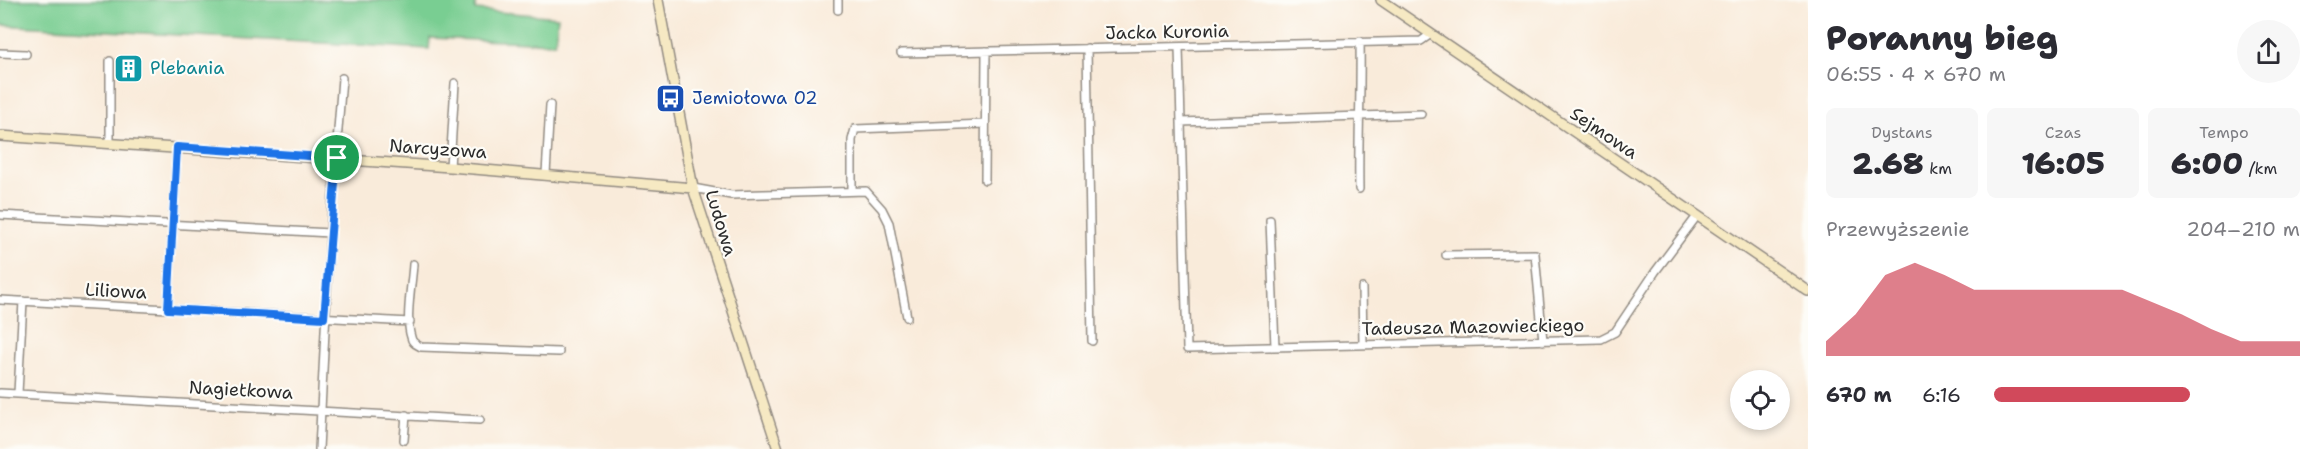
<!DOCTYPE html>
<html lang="pl">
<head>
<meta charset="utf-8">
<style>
	:root { --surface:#fff; --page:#f7f7f7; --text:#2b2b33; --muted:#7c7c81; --accent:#d1495b }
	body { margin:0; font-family:"Shantell Sans",sans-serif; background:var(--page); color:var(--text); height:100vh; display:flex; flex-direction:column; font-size:22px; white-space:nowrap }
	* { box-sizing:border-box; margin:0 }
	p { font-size:20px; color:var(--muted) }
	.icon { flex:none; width:33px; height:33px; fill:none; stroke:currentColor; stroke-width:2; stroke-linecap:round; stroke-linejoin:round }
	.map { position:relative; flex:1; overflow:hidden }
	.side { display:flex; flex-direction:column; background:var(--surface); width:510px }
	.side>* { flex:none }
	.buttons { position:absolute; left:1730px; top:370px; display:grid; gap:12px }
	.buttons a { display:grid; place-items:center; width:60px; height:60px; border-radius:50%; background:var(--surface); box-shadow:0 3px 9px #0003; font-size:30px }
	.pin { position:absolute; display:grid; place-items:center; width:51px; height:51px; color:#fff; margin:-26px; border:3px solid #fff; border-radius:50%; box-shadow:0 2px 6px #0007 }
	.round { display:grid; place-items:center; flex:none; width:63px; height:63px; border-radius:32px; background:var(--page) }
	.overview { display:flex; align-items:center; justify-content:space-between; height:102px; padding:0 18px }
	h1 { font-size:33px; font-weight:800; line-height:45px }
	.metrics { display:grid; grid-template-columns:repeat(3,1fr); gap:9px; height:102px; padding:6px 18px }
	.metrics div { display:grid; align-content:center; border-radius:9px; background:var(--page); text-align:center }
	.metrics b { font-size:30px; font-weight:800 }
	.metrics small { font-size:16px; font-weight:400 }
	.metrics p { font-size:16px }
	.chart { height:168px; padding:12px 18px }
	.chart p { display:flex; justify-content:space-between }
	.chart svg { width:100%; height:108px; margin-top:6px; fill:var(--accent); opacity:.7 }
	ul { padding:0 18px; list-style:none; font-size:20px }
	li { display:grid; grid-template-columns:96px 72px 1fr; align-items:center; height:45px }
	li i { height:15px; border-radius:8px; background:var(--accent) }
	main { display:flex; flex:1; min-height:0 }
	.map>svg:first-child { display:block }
	.green { fill:#79ce92; stroke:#527c5e; stroke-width:1.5 }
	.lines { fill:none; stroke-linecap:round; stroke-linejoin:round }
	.street-casing { stroke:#928b82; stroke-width:10 }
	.secondary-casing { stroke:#928b82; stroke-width:12 }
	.street { stroke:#fff; stroke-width:7 }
	.secondary { stroke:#f6e9c3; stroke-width:9 }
	.route-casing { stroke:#fff; stroke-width:12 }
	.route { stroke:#1a73e8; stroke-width:8 }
	.labels { text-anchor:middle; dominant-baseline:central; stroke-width:4.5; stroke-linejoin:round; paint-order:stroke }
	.street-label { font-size:18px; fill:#2b2b2b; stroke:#fdfcf7 }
	.culture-label { font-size:18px; fill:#0d838f; stroke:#fdfcf7; text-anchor:start }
	.transit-label { font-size:18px; fill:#164399; stroke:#fdfcf7; text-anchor:start }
</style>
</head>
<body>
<main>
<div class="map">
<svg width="1808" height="449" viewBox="0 0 1808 449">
	<rect width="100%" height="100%" fill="#fdfcf7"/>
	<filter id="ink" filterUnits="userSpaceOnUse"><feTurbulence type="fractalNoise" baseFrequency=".0167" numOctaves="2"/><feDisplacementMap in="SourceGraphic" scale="12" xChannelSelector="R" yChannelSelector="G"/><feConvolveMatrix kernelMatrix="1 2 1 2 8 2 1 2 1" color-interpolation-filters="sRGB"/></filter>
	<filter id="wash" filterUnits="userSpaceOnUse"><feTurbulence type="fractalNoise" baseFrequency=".008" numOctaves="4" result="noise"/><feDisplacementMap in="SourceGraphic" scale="24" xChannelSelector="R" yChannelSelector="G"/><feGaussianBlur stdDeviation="1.35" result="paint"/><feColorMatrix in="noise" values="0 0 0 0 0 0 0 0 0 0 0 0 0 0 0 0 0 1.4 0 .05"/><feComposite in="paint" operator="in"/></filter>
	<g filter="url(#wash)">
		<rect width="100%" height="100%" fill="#f9ebda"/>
		<!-- green -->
		<path class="green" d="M0,0H476L475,10L558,17L555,43L430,38L429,49L0,25Z"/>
	</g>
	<g filter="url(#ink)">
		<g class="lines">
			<defs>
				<path id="street" d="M838,0V10
					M1179,47L1187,349L1601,339L1615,332L1655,272L1697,216
					M1087,48L1092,341
					M0,53L26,54
					M901,53L1421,41L1431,34
					M1181,122L1421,114
					M110,143V61
					M450,167L455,83
					M546,174L550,105
					M985,180L986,51
					M693,188L731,195L866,191L882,209L889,223L907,317
					M1359,189C1358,140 1361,91 1360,41
					M852,191V140L855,129L985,124
					M0,215L330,233
					M1270,220L1275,347
					M1446,255L1535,254L1543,341
					M413,264C412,283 405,319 411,337C412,343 416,344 421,347L559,352
					M1362,288L1363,343
					M0,300L410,322
					M168,309L177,147
					M0,393L480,420
					M18,393L23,301
					M404,440L406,415
					M319,449L330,233L342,78"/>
				<path id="secondary" d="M658,0L693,188L778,449
					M1381,0L1808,291
					M0,136L450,167L693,188"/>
			</defs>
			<!-- street casing -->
			<use href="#street" class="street-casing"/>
			<!-- secondary casing -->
			<use href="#secondary" class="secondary-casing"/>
			<!-- street -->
			<use href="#street" class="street"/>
			<!-- secondary -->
			<use href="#secondary" class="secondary"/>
		</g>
	</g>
	<g class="lines" filter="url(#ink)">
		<defs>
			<path id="route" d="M177,147L337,158L324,318L168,309Z"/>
		</defs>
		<!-- route casing -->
		<use href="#route" class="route-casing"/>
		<!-- route -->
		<use href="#route" class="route"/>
	</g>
	<!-- icons -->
	<defs>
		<symbol id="building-square" viewBox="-11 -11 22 22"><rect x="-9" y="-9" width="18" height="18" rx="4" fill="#0f9aa8" stroke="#fdfcf7"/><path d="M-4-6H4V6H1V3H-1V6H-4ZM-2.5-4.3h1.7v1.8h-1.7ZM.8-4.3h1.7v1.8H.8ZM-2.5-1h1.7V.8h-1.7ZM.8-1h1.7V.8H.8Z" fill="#fff"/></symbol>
		<symbol id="bus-square" viewBox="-11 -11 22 22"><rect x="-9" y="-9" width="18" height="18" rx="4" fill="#1a4fb4" stroke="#fdfcf7"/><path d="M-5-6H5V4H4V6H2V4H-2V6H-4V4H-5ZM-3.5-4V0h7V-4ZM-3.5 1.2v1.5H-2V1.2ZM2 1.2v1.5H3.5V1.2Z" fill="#fff"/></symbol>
	</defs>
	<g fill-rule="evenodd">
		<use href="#building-square" x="112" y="52" width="33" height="33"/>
		<use href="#bus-square" x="654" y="82" width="33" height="33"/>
	</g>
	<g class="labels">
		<!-- street labels -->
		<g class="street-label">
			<text transform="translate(1167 32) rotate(-1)">Jacka Kuronia</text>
			<text transform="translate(1604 133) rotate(34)">Sejmowa</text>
			<text transform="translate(438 149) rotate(4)">Narcyzowa</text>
			<text transform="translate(721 223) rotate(73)">Ludowa</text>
			<text transform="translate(116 291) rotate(3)">Liliowa</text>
			<text transform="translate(1473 327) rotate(-1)">Tadeusza Mazowieckiego</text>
			<text transform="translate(241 390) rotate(3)">Nagietkowa</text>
		</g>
		<!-- culture labels -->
		<g class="culture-label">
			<text x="150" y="68">Plebania</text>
		</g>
		<!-- transit labels -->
		<g class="transit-label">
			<text x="692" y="98">Jemiołowa 02</text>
		</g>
	</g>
</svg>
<div class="buttons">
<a><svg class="icon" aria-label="locate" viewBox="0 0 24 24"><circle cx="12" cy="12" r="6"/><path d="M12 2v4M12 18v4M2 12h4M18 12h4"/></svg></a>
</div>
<div class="pin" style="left:337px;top:158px;background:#1e9e55"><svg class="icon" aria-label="arrive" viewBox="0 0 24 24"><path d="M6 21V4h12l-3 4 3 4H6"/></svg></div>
</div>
<section class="side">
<div class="overview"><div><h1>Poranny bieg</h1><p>06:55 · 4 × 670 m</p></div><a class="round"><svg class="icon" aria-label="share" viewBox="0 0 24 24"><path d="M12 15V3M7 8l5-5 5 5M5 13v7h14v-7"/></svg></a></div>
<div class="metrics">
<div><p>Dystans</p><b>2.68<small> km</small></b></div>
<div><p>Czas</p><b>16:05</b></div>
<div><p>Tempo</p><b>6:00<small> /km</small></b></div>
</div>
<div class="chart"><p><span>Przewyższenie</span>204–210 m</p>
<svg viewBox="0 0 160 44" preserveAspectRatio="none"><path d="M0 44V38L10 27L20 11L30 6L40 11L50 17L60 17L70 17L80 17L90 17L100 17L110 22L120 27L130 33L140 38L150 38L160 38V44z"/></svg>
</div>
<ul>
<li><b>670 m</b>6:16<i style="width:64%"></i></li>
</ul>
</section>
</main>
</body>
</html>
